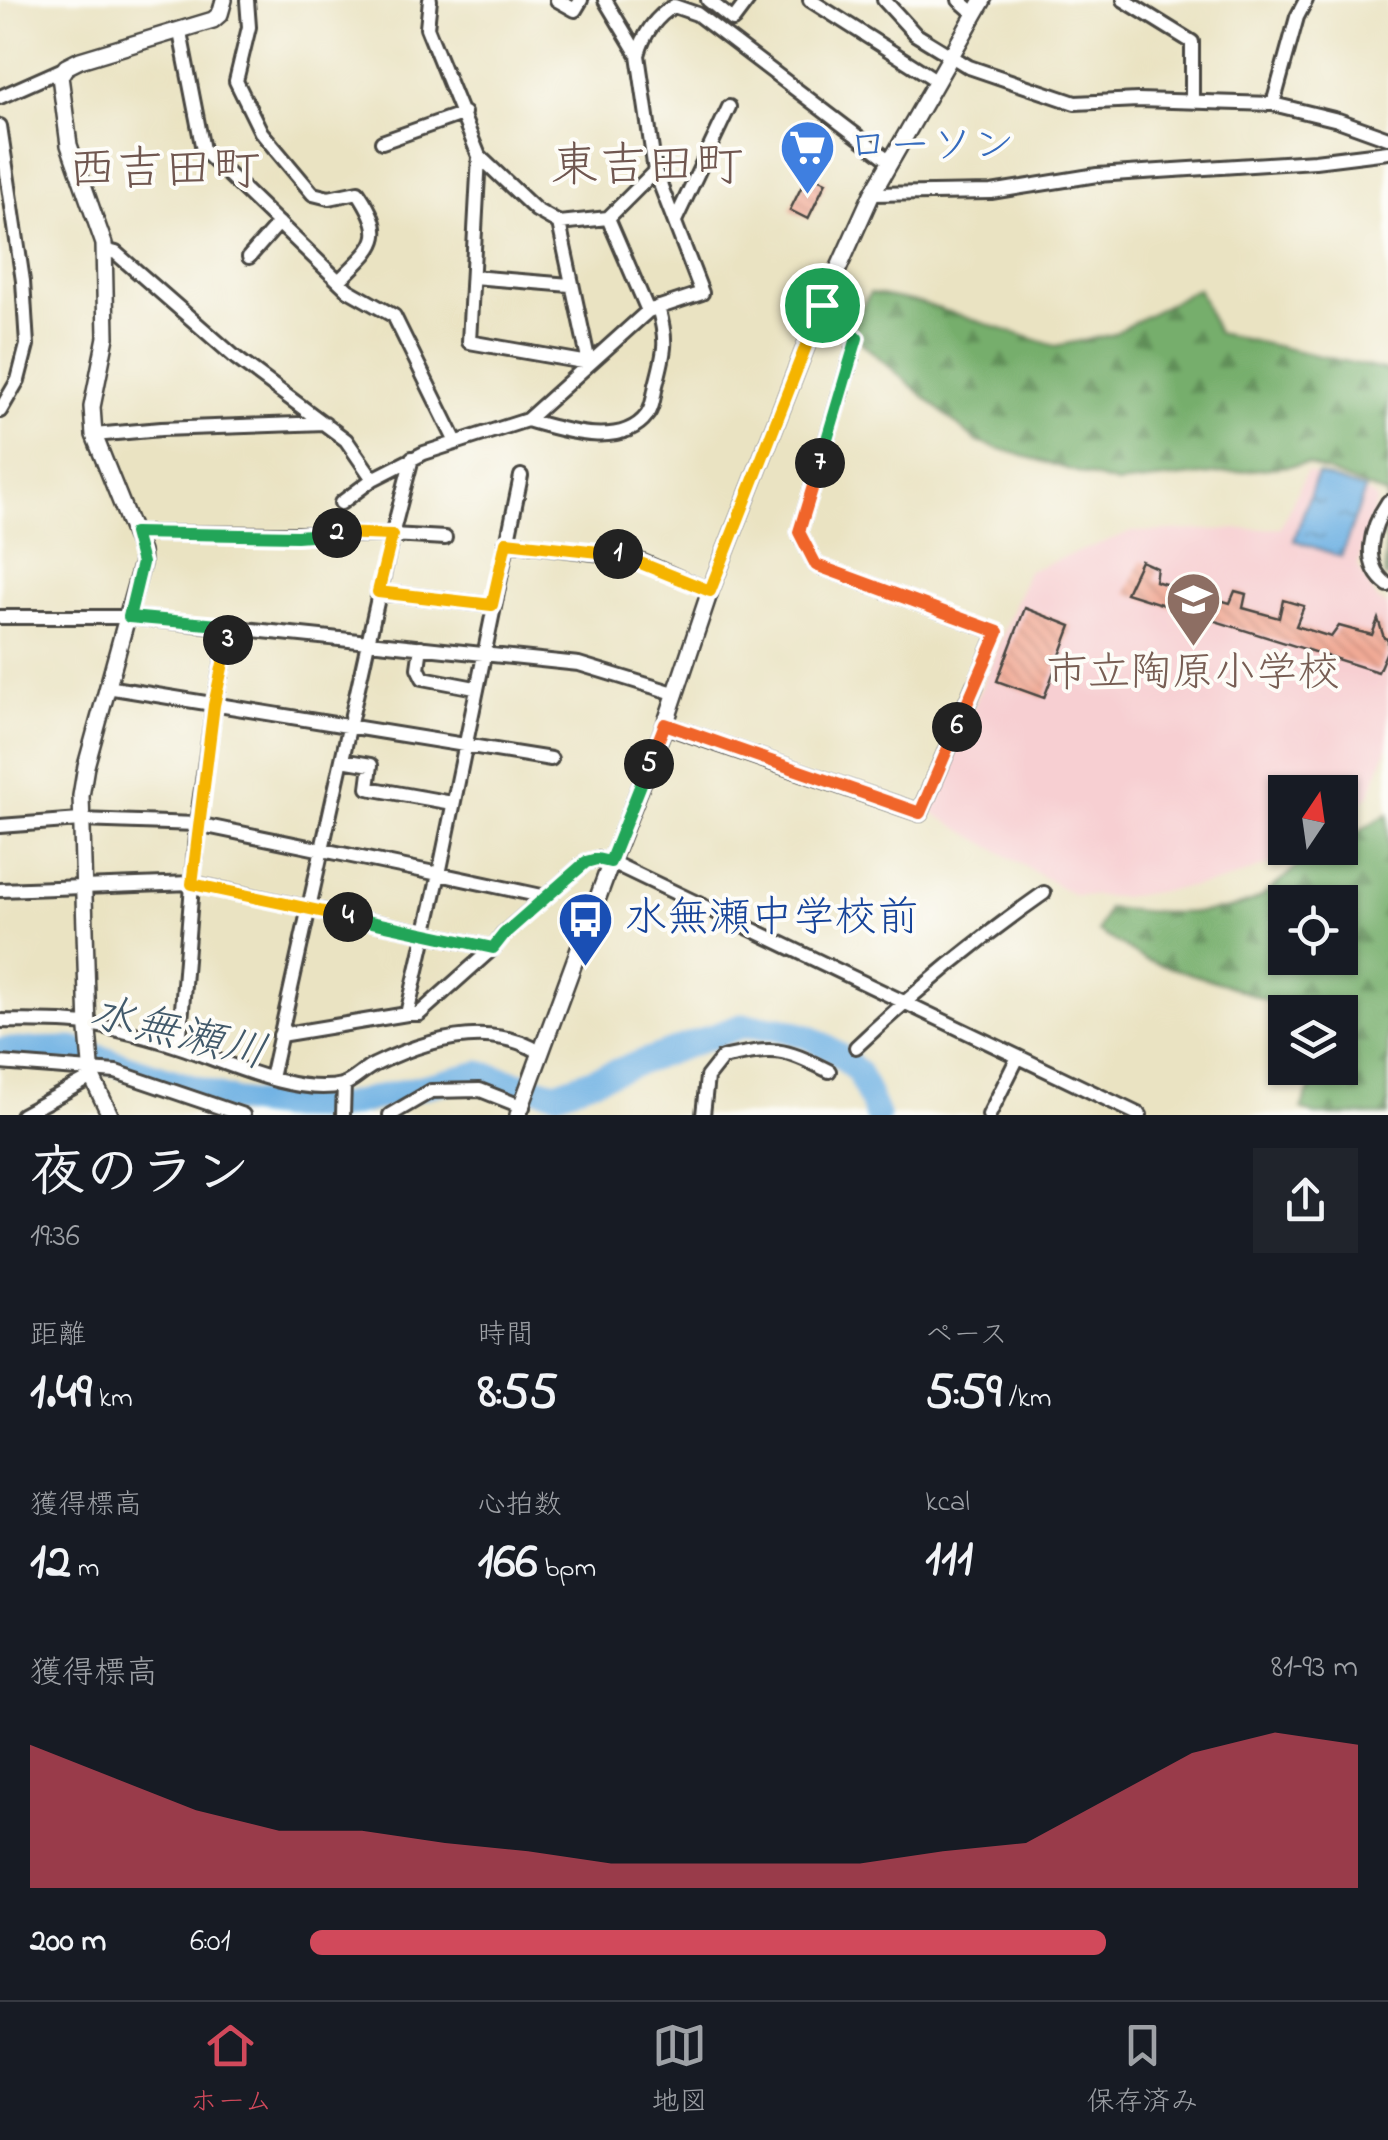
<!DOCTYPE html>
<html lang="ja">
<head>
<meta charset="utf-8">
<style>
	:root { --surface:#171b24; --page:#20242c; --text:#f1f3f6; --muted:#9ea1a6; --line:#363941; --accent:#d1495b }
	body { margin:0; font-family:"Indie Flower","Klee One",sans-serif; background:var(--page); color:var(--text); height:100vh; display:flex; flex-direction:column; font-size:38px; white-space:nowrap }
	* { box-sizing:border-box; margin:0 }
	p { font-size:32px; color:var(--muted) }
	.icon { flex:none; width:55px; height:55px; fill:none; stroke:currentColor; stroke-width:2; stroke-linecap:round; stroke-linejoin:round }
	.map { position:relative; height:1115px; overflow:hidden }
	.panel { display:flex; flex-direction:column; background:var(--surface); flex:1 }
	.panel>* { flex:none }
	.needle { width:65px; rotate:13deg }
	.buttons { position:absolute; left:1268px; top:775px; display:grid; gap:20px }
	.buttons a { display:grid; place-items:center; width:90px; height:90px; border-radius:0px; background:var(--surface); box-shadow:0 2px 8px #0004; font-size:50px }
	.pin { position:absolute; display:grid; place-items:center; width:85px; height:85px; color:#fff; margin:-42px; border:5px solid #fff; border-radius:50%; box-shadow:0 2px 10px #0007 }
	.km { position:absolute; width:50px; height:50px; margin:-25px; border-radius:50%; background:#222; color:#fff; font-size:28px; line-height:50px; text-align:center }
	.round { display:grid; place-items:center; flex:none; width:105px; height:105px; border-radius:0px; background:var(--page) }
	.headline { display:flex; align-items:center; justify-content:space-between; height:170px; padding:0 30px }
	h1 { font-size:55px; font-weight:700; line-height:75px }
	.figures { display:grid; grid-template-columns:repeat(3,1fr); gap:15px; height:170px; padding:10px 30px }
	.figures div { display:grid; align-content:center }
	.figures b { font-size:50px; font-weight:700 }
	.figures small { font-size:28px; font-weight:400 }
	.figures p { font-size:28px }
	.chart { height:280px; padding:20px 30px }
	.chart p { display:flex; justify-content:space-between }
	.chart svg { width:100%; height:180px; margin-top:10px; fill:var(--accent); opacity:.7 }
	ul { padding:0 30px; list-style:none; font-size:32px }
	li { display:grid; grid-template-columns:160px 120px 1fr; align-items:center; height:75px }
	li i { height:25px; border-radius:12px; background:var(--accent) }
	.tabs { display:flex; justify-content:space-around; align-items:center; height:140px; border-top:2px solid var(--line); background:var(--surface); font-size:28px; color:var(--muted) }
	.tabs a { display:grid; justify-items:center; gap:5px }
	.tabs .current { color:var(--accent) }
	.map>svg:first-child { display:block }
	.built { fill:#f7cfd2 }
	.forest { fill:url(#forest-firs); stroke:#506c4c; stroke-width:2.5; fill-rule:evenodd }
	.water { fill:url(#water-ripples); stroke:#4c6e87; stroke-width:2.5 }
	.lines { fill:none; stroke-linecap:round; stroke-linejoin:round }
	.river { stroke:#6eb1e3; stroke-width:25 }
	.building { fill:url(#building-back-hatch) }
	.minor-casing { stroke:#484742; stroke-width:18 }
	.tertiary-casing { stroke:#484742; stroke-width:20 }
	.minor { stroke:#fff; stroke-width:12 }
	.tertiary { stroke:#fff; stroke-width:15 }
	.split-1-casing { stroke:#fff; stroke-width:20 }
	.split-2-casing { stroke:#fff; stroke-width:20 }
	.split-3-casing { stroke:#fff; stroke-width:20 }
	.split-4-casing { stroke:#fff; stroke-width:20 }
	.split-5-casing { stroke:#fff; stroke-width:20 }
	.split-6-casing { stroke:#fff; stroke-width:20 }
	.split-7-casing { stroke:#fff; stroke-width:20 }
	.split-8-casing { stroke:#fff; stroke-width:20 }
	.split-1 { stroke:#f5b400; stroke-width:12 }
	.split-2 { stroke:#f5b400; stroke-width:12 }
	.split-3 { stroke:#22a559; stroke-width:12 }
	.split-4 { stroke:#f5b400; stroke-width:12 }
	.split-5 { stroke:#22a559; stroke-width:12 }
	.split-6 { stroke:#f0652b; stroke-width:12 }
	.split-7 { stroke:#f0652b; stroke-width:12 }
	.split-8 { stroke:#22a559; stroke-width:12 }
	.labels { text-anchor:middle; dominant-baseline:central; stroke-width:8; stroke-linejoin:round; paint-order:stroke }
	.shop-label { font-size:42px; fill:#366cbe; stroke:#fdfcf7; text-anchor:start }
	.education-label { font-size:42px; fill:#785e54; stroke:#fdfcf7 }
	.transit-label { font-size:42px; fill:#164399; stroke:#fdfcf7; text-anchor:start }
	.water-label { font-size:45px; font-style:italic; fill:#425a6b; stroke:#fdfcf7 }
	.quarter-label { font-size:48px; fill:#705750; stroke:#fdfcf7 }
</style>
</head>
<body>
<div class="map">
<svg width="1388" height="1115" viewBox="0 0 1388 1115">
	<defs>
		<pattern id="forest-firs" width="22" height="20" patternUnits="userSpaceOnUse" patternTransform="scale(2.5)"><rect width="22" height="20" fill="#76ae6c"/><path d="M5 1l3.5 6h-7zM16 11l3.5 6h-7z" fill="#618e59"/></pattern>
		<pattern id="water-ripples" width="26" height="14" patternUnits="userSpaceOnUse" patternTransform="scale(2.5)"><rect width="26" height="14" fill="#6eb1e3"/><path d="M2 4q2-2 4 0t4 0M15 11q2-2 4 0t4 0" fill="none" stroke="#5b90b8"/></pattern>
		<pattern id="building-back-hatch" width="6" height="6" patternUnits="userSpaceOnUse" patternTransform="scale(2.5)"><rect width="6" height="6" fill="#f1aa96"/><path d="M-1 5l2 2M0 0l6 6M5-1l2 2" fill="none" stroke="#cf9281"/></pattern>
	</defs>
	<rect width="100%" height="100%" fill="#fdfcf7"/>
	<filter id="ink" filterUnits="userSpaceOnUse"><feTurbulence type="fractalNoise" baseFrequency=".01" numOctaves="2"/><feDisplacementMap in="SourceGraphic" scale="20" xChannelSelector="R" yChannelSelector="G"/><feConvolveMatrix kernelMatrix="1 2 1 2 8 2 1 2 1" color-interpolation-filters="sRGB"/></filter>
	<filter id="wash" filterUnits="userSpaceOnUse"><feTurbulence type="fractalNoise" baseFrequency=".0048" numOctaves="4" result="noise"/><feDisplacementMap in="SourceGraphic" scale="40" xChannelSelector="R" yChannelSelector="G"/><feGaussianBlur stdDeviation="2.25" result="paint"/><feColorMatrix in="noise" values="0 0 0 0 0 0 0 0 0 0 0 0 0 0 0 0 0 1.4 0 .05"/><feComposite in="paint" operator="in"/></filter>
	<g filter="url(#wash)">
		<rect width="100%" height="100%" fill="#eae3c2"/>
		<!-- built -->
		<path class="built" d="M1307,471L1372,495L1377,500L1358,566L1377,599L1388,606V746L1370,794L1340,822V792H1285V848H1312L1223,882L1122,897L1074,895L931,812L1028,571L1130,532L1280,528Z"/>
		<!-- forest -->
		<path class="forest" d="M1198,288L1217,333L1388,371V578L1385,577L1386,495L1308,464L1117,484L977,442L848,331L870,293L921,303L1055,346L1111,335Z
			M1388,814V1115H1315L1301,1109L1318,1068H1340V1012H1296L1224,984L1145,960L1098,931L1108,908C1152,912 1206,918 1248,903C1280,892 1301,848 1340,848V842ZM1285,902H1340V958H1285Z"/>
		<!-- water -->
		<path class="water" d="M1317,474L1365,490L1341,557L1294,540Z"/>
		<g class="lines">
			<!-- river -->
			<path class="river" d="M0,1050L73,1049L232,1100L280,1107L334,1108L480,1073L556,1093L741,1026L781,1029L808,1037L838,1054L859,1073L877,1115"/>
		</g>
		<g id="blocks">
			<!-- building -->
			<path class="building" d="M808,174L826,182L808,219L790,210Z
				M1141,561L1157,568L1155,581L1230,603L1235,591L1246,594L1243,608L1279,618L1283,600L1304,606L1296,626L1331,637L1339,626L1372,635L1378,619L1384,638L1388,639V649L1378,672L1126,593Z
				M1025,608L1071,626L1044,698L997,681Z"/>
		</g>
	</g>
	<g filter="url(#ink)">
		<use href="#blocks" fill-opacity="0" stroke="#484742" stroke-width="2.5"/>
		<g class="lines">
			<defs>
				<path id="minor" d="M247,0L249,27L236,81L261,132L313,194L329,198L358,192C390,240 374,245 339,281
					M430,0L427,28L479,156L536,210L559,223L608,218L655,171
					M557,0L575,10L581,0
					M708,0L733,20L748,0
					M810,0L936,80
					M884,0L915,34L969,67L1075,103L1138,100L1273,104L1338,120L1388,138
					M959,0L975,14
					M1124,0L1192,42V101
					M180,32L203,150L348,290L394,316L456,442
					M638,55C643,35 656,16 674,6L697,14L890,161
					M0,97L61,70
					M1273,104L1297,17L1306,0
					M0,126L23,281L27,345L18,380L0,411
					M382,142L464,113
					M479,156L469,342L589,363
					M872,194L991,192L1097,175L1315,161L1388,152
					M608,218L648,311
					M675,221L729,107
					M559,223L589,363
					M105,250L116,253L236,358L346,440L373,479L424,453L527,420L648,311L702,293L655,171L638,55L605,0
					M249,257L279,223
					M473,277L570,285
					M822,305L857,338L799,532L816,565L997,632L975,685
					M527,420C559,429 621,450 647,415C653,408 654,394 656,385C665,350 668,343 658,307
					M94,435L161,429L325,423
					M412,458L392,535L445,538
					M1388,502C1371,527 1360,565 1388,585
					M341,503L373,479
					M134,533L392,535L271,1078
					M506,542L634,558L710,591
					M378,592L492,605
					M0,617H129L579,664L674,693
					M421,647L418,668L423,678L475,688
					M107,687L551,759
					M342,760L371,765L368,788L452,803
					M0,826L80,820L197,824L214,705L230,627
					M0,890L192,883L493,948L503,934L586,862L597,859L611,862L1140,1115
					M407,1014H419L493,948
					M0,1021C38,1022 77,1020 114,1029C136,1034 159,1040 180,1047C223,1061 296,1096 342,1085C353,1082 363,1070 374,1065C425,1040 490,1020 541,1053
					M280,1035L407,1014L439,874L546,897
					M179,1046L197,824L439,874L521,476
					M856,1047C915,991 977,940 1044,893
					M0,1063L116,1072L243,1115
					M22,1115L92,1077
					M343,1115L344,1084
					M390,1115L431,1091L480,1090L523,1107
					M703,1115L707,1077L722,1058C775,1047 781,1047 829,1071
					M989,1115L1018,1057"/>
				<path id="tertiary" d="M665,725L920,813L975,685
					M110,1115L92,1077L88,1030L81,796L86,766L142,563L141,552L94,435L92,407L106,337L104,244L69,145L60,76L66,67L80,60L213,20L220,14L224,0
					M518,1115L611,862L665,725L710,591L822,305L872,194L983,0"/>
			</defs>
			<!-- minor casing -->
			<use href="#minor" class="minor-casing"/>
			<!-- tertiary casing -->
			<use href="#tertiary" class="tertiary-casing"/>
			<!-- minor -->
			<use href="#minor" class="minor"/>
			<!-- tertiary -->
			<use href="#tertiary" class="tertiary"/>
		</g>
	</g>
	<g class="lines" filter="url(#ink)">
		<defs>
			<path id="split-1" d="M618,554L710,591L822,305"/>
			<path id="split-2" d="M337,533L392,535L378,592L492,605L506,542L618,554"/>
			<path id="split-3" d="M228,640L230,626L129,617L142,563L134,533L297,536L337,533"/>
			<path id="split-4" d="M228,640L214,705L192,884L348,917"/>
			<path id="split-5" d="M348,917L493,948L504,934L586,862L597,859L610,862L649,764"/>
			<path id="split-6" d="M649,764L665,724L920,813L957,727"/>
			<path id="split-7" d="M820,463L799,532L816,565L998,632L957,727"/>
			<path id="split-8" d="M820,463L857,338L822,305"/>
		</defs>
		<!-- split-1 casing -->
		<use href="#split-1" class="split-1-casing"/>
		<!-- split-2 casing -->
		<use href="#split-2" class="split-2-casing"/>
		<!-- split-3 casing -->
		<use href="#split-3" class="split-3-casing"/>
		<!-- split-4 casing -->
		<use href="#split-4" class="split-4-casing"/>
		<!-- split-5 casing -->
		<use href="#split-5" class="split-5-casing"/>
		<!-- split-6 casing -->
		<use href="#split-6" class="split-6-casing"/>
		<!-- split-7 casing -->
		<use href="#split-7" class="split-7-casing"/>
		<!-- split-8 casing -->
		<use href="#split-8" class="split-8-casing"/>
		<!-- split-1 -->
		<use href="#split-1" class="split-1"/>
		<!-- split-2 -->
		<use href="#split-2" class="split-2"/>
		<!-- split-3 -->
		<use href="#split-3" class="split-3"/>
		<!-- split-4 -->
		<use href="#split-4" class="split-4"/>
		<!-- split-5 -->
		<use href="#split-5" class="split-5"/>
		<!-- split-6 -->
		<use href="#split-6" class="split-6"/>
		<!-- split-7 -->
		<use href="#split-7" class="split-7"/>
		<!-- split-8 -->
		<use href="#split-8" class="split-8"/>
	</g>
	<!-- icons -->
	<defs>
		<symbol id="supermarket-pin" viewBox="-11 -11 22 30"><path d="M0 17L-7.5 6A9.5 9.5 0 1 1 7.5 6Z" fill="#3f7fe0" stroke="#fdfcf7"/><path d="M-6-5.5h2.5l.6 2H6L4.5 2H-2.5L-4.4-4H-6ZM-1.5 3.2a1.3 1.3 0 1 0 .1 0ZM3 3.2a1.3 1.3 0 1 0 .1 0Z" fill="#fff"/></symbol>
		<symbol id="school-pin" viewBox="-11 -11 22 30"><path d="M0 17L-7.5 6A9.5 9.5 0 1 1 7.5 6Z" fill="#8d6e63" stroke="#fdfcf7"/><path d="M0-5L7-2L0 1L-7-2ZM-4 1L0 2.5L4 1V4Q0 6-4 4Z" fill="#fff"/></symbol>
		<symbol id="bus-pin" viewBox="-11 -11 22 30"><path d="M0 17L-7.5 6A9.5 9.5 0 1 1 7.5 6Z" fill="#1a4fb4" stroke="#fdfcf7"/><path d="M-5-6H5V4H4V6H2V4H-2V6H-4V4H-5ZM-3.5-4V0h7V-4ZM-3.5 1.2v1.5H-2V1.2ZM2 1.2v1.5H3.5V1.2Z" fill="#fff"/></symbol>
	</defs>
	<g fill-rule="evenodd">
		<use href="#supermarket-pin" x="776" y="116" width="63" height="86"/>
		<use href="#school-pin" x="1162" y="568" width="63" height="86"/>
		<use href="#bus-pin" x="554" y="888" width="63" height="86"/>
	</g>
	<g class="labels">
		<!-- shop labels -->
		<g class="shop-label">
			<text x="847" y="147">ローソン</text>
		</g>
		<!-- education labels -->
		<g class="education-label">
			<text x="1193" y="674">市立陶原小学校</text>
		</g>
		<!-- transit labels -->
		<g class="transit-label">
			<text x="625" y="919">水無瀬中学校前</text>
		</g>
		<!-- water labels -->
		<g class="water-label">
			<text transform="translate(178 1035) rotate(14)">水無瀬川</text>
		</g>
		<!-- quarter labels -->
		<g class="quarter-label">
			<text x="647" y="168">東吉田町</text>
			<text x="164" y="172">西吉田町</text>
		</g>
	</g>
</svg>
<div class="buttons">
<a><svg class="needle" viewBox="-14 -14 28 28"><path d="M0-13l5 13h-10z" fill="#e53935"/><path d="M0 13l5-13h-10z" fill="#9ea1a6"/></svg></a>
<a><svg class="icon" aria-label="locate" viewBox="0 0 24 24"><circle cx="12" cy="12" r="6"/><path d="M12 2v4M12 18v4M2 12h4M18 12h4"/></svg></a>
<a><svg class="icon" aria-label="layers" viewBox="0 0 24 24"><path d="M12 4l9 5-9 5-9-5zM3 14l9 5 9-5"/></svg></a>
</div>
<div class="pin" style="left:822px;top:305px;background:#1e9e55"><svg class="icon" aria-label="arrive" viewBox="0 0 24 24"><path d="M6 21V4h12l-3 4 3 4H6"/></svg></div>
<b class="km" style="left:618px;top:554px">1</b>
<b class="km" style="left:337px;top:533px">2</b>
<b class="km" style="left:228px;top:640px">3</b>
<b class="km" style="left:348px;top:917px">4</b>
<b class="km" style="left:649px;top:764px">5</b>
<b class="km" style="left:957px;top:727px">6</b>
<b class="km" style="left:820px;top:463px">7</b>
</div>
<section class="panel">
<div class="headline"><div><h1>夜のラン</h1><p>19:36</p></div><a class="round"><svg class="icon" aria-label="share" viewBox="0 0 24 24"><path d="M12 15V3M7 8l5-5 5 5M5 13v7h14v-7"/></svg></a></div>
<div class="figures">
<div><p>距離</p><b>1.49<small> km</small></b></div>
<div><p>時間</p><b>8:55</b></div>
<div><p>ペース</p><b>5:59<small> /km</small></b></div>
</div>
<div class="figures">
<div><p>獲得標高</p><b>12<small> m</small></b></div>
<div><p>心拍数</p><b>166<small> bpm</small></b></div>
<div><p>kcal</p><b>111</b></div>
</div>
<div class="chart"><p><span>獲得標高</span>81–93 m</p>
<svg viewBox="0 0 160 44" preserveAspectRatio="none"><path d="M0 44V9L10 17L20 25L30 30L40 30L50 33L60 35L70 38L80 38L90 38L100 38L110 35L120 33L130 22L140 11L150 6L160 9V44z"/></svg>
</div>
<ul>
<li><b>200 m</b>6:01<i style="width:76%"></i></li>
</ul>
</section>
<nav class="tabs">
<a class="current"><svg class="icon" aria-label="home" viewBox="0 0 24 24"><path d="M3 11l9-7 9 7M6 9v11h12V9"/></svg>ホーム</a>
<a><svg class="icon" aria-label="map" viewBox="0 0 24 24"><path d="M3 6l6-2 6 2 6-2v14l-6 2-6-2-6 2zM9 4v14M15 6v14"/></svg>地図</a>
<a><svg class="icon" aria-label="saved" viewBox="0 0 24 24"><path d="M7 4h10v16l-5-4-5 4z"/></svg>保存済み</a>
</nav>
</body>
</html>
